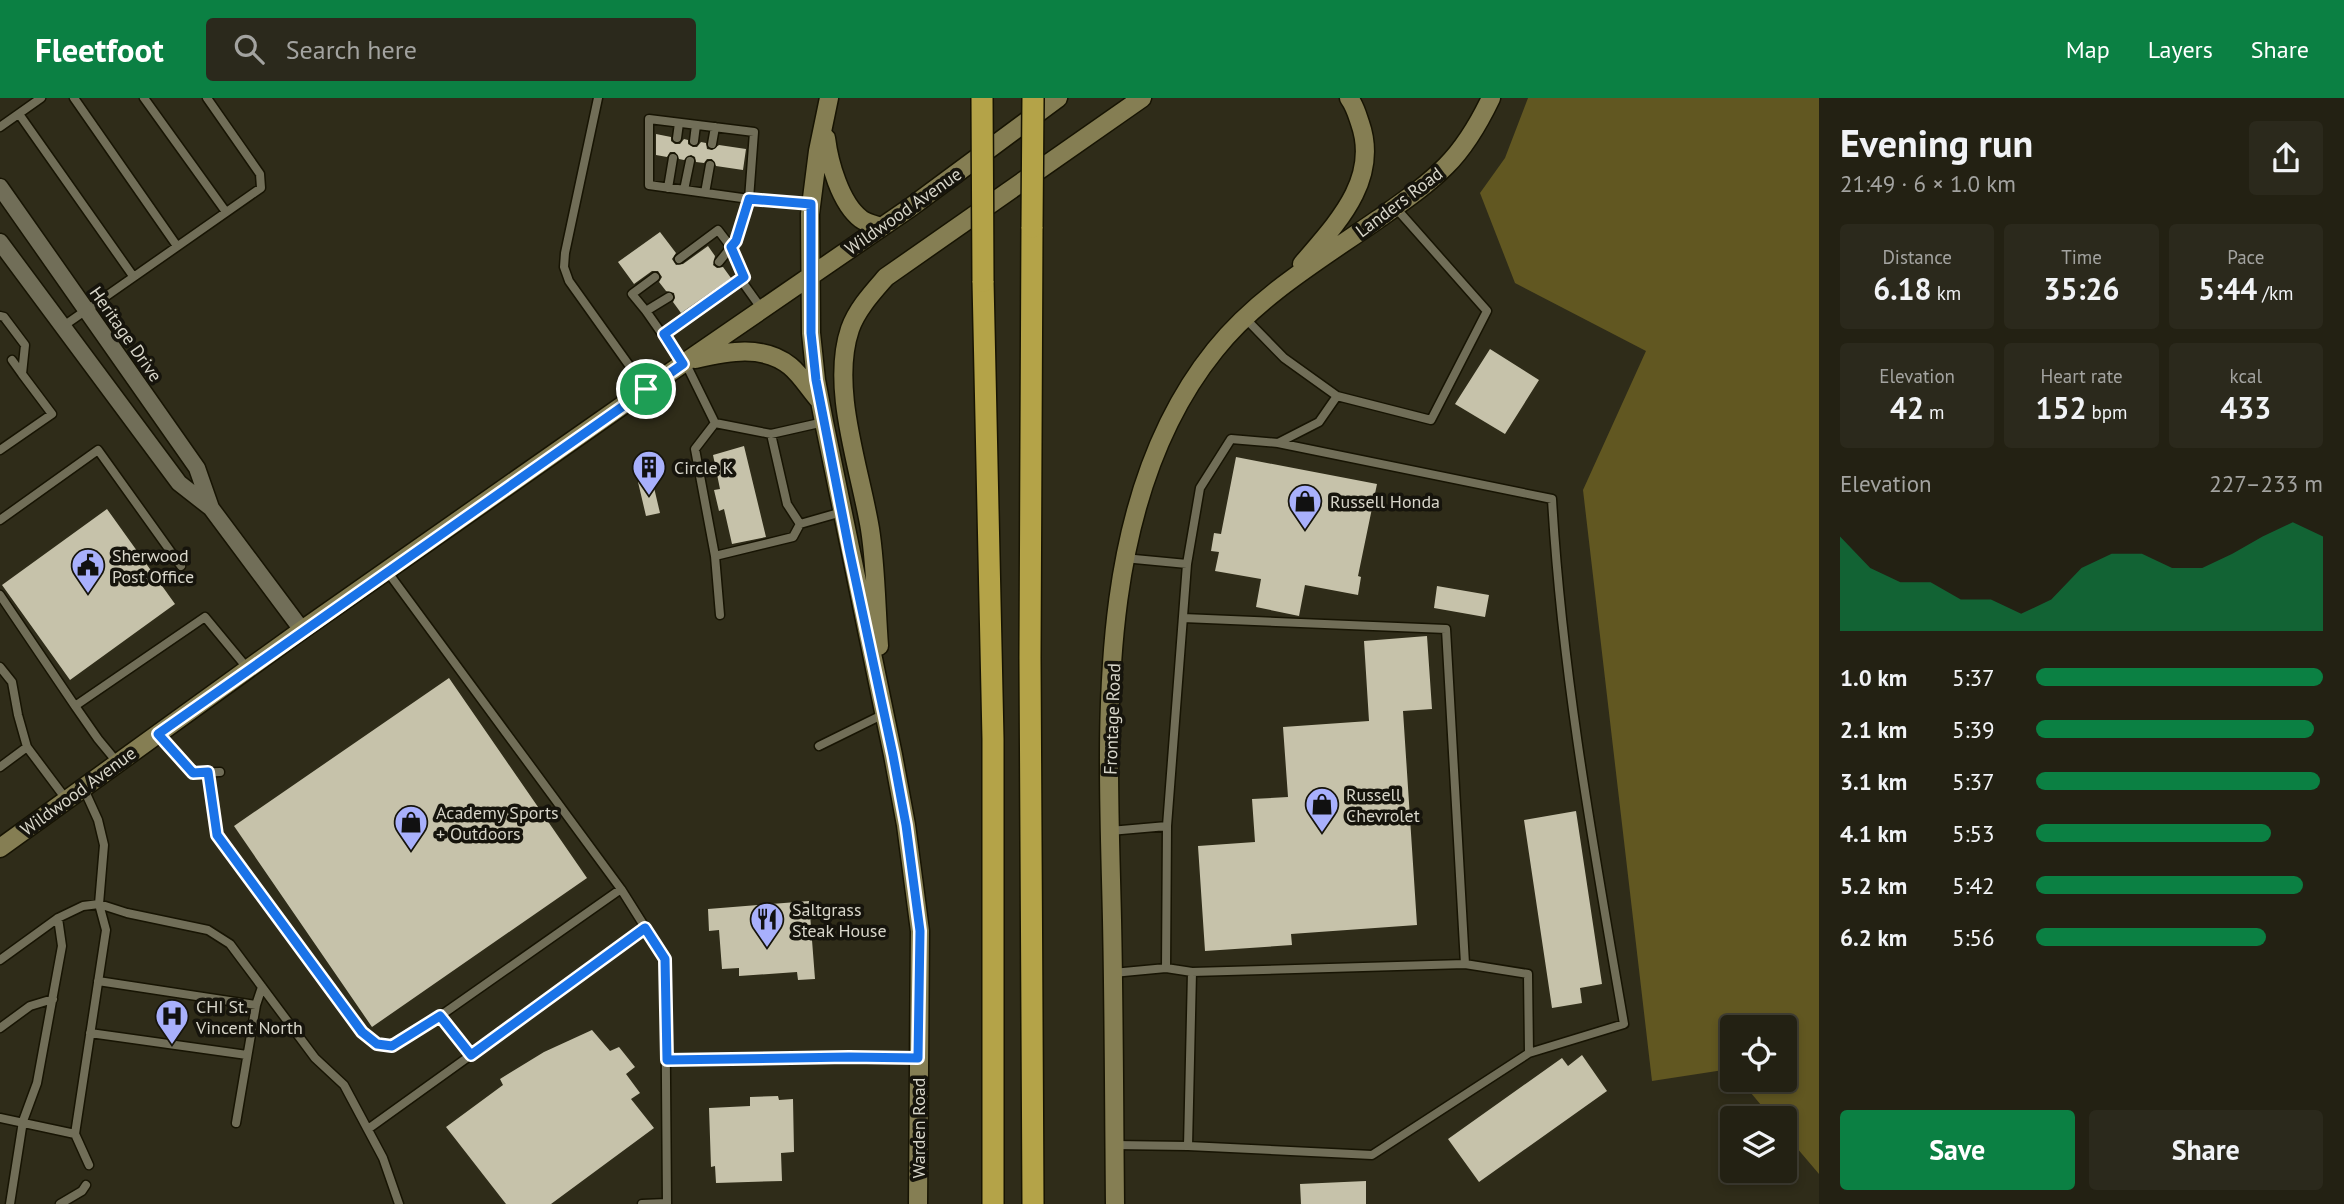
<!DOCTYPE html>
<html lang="en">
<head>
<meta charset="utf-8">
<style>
	:root { --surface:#232113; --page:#2b291c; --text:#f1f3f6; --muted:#a3a3a0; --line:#403e33; --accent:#0b8043 }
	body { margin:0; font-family:"PT Sans",sans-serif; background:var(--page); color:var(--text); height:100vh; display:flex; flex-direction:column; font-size:26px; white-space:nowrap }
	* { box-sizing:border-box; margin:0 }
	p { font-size:23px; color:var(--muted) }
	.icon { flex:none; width:38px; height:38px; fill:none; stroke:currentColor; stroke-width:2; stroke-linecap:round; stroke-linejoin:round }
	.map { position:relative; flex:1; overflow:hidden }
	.drawer { display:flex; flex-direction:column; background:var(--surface); width:525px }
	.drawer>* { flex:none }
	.tools { position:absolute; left:1720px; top:917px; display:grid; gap:14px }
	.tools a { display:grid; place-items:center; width:77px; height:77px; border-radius:7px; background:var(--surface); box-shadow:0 4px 10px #0003,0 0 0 2px var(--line); font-size:35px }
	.pin { position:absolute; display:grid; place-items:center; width:60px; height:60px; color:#fff; margin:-30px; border:4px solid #fff; border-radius:50%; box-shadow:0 2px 7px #0007 }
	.round { display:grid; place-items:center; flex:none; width:74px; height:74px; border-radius:7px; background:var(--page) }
	.headline { display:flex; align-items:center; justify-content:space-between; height:119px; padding:0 21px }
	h1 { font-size:38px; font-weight:600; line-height:52px }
	.metrics { display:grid; grid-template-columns:repeat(3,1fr); gap:10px; height:119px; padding:7px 21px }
	.metrics div { display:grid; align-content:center; border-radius:7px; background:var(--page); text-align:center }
	.metrics b { font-size:30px; font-weight:600 }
	.metrics small { font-size:19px; font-weight:400 }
	.metrics p { font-size:19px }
	.chart { height:196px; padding:14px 21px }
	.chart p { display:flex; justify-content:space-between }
	.chart svg { width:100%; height:126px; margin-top:7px; fill:var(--accent); opacity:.7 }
	.cta { display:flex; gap:14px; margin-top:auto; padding:14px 21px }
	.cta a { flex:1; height:80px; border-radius:7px; background:var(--accent); color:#fff; font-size:28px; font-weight:600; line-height:80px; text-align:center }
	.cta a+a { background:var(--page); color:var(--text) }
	ul { padding:0 21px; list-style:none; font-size:23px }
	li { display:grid; grid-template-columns:112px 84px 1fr; align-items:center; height:52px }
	li i { height:18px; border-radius:9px; background:var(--accent) }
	header { display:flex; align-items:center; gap:42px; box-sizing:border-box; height:98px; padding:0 35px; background:var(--accent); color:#fff }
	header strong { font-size:33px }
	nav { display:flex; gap:38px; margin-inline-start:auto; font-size:24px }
	.search { width:490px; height:63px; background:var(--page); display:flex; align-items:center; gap:18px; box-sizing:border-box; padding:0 24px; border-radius:7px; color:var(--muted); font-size:26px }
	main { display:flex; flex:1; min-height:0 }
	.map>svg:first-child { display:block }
	.forest { fill:#615721 }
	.building { fill:#c6c2aa }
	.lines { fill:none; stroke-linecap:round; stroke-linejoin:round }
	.lane-casing { stroke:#171403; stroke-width:11 }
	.street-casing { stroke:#171403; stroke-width:19 }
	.secondary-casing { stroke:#171403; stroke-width:21 }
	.highway-casing { stroke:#171403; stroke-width:24 }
	.lane { stroke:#716e58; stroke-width:8 }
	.street { stroke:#716e58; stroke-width:16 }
	.secondary { stroke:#857e53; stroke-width:18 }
	.highway { stroke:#b4a348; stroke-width:21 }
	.highway-bridge-casing { stroke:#171403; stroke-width:24; stroke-linecap:butt }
	.highway-bridge { stroke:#b4a348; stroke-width:21 }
	.route-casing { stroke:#fff; stroke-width:14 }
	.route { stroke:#1a73e8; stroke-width:9 }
	.labels { text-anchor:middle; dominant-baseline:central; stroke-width:7; stroke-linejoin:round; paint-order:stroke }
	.street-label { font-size:18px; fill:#d8d6ca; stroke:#16140c }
	.poi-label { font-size:18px; fill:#d8d6ca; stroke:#16140c; text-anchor:start }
</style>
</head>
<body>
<header>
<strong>Fleetfoot</strong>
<div class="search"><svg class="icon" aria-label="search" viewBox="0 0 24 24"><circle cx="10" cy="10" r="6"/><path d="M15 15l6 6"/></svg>Search here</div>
<nav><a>Map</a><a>Layers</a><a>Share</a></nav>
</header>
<main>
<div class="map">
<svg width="1819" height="1106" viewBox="0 0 1819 1106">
	<rect width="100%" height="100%" fill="#2f2c19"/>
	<!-- forest -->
	<path class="forest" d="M1528,0H1819V1076L1785,1036V1020H1772L1740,982H1785V929H1732V973L1730,971L1652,983L1583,392L1646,253L1515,185L1480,95L1505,60Z"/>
	<!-- building -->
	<path class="building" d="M656,36L671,39V43L675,46H680L684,41L688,42V46L693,49H697L701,44L706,45L707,51L712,52L719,47L746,51L743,72L716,68L712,61H707L704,65L696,64L695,59L691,57L684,62L679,61L675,54H670L667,59L656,57Z
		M660,134L676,155L672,161L676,167L683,166L708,148L715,158L713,167L717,170L723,169L731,180L681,215L673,204L675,200L674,195L666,193L659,184L662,179L658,173H652L634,186L618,164Z
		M1490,251L1539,282L1505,336L1455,306Z
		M744,348L766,439L732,446L724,411L719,413L714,392L720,391L713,357Z
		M1236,359L1377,386L1358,478L1361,479L1358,497L1305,487L1299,518L1256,509L1261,481L1215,473L1219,454L1211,453L1214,435L1221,436Z
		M652,381L660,415L646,418L638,384Z
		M107,411L175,506L70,582L2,487Z
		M1437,488L1489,497L1485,519L1434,510Z
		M1427,538L1432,611L1403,613L1417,827L1291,836L1292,847L1205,853L1198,748L1255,744L1252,701L1288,699L1283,629L1369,623L1364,543Z
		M449,580L587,780L372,929L234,728Z
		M1576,713L1602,886L1580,890L1582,905L1552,910L1524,722Z
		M809,803L815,881L798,882L797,874L739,878V870L722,871L719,832L709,833L708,811Z
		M592,932L610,953L619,949L635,969L626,976L640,995L631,1001L654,1030L551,1106H506L446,1029L503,987L500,981L544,954Z
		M1582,957L1607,993L1479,1084L1448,1041L1562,960L1568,968Z
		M778,998L779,1002L793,1001L794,1054L781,1055L782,1083L716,1085L715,1068L711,1069L709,1010L750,1008V999Z
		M1366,1083V1106H1301L1300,1086Z"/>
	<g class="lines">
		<defs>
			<path id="lane" d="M74,0L177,148
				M144,0L226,114
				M598,0L565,155L564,169L569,183L646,291
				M19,16L133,178
				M0,29L41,0
				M677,40L679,25
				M694,43L696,27
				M712,46L715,29
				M668,90L673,60
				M684,92L690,63
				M705,95L710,67
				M719,164L736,143L749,101L649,87V21L754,34L749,101L811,105
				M741,182L761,210
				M669,199L646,213L683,266
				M646,213L632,196L655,179
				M0,218L4,219L25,247L22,276L52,316L0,352
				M1244,219L1284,260L1337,298L1431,322L1487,213L1395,109
				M62,229L261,90L260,76L207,0
				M664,235L744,179L731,149L718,132L679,161
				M12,262L22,276
				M685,264L715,325L695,351L715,458L720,517
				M715,325L771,336L824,324
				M771,336L787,406L800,426L842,414
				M1278,345L1552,401C1562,577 1594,752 1624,926L1529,955
				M0,422L98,352L181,468
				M715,458L793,439L800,426
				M1187,466L1200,390L1231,341L1278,345L1319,324L1337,298
				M387,473L621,791L665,861L667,1106
				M0,497L75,608
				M1183,520L1446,531L1465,866L1192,874
				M0,569L12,584L18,617L27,649
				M157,636L193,675L220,674
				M819,648L884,616
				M117,664L98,641L75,608L205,519L248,571
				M0,669L27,649L66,701
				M207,674L217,737L361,934L377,946L392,948L440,918L621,791
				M1110,733L1167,728L1187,466L1124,460
				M0,862L58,820L83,808L99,806L127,815L208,832L230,846L315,960L344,987L383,1060L399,1106
				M1113,875L1166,870L1167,728
				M98,883L256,907
				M440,918L471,957L645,830
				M0,930L30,908L53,901
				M90,935L247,957
				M667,962L849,959L918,960
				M0,1020L75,1036L106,832L99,806L104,747L98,722L83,689
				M236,1025L256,907L262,889
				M368,1031L471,957
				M75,1036L89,1067
				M1114,1047L1188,1048L1192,874L1166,870
				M1188,1048L1372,1057L1529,955L1528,876L1465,866
				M10,1106L23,1023L37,985L62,848L58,820
				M60,1106L82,1093L86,1087
				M642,1106L667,1105"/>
			<path id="street" d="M0,89L197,370L211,410
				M0,144L179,385L211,410L302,532"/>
			<path id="secondary" d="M829,0L818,53L810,116L811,235L816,282L824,324L893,657L906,727L920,833L918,1106
				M826,40C829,64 840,105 861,121C866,125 875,127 881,129
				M1302,166C1336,126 1380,82 1360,25C1357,16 1355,8 1349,0
				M695,261C727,254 763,246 790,268C801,277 810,292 819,302
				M879,548C876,509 876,469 870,431C860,370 830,290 850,231C857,211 873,194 886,179L1142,0
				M0,750L302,532L646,291L911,109L1058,0
				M1115,1106C1114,1011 1114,917 1112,822C1108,636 1091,406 1215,252C1258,198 1321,161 1377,122C1401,105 1425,89 1446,68C1466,48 1479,25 1491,0"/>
			<path id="highway" d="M1032,129L1030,560L1033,1106
				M983,183L993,641V1106"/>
		</defs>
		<!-- lane casing -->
		<use href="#lane" class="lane-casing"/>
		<!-- street casing -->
		<use href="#street" class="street-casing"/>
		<!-- secondary casing -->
		<use href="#secondary" class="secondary-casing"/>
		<!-- highway casing -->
		<use href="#highway" class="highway-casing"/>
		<!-- lane -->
		<use href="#lane" class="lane"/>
		<!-- street -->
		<use href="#street" class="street"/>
		<!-- secondary -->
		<use href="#secondary" class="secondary"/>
		<!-- highway -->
		<use href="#highway" class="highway"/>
		<defs>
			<path id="highway-bridge" d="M982,0L983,183
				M1032,129L1033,0"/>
		</defs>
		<!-- highway-bridge casing -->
		<use href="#highway-bridge" class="highway-bridge-casing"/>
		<!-- highway-bridge -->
		<use href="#highway-bridge" class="highway-bridge"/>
	</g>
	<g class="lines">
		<defs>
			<path id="route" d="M749,101L811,106V235L816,282L849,451L893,657L906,727L920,833L918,960L849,959L667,962L665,861L645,830L471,957L440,918L392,948L377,946L362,934L217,737L208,674L193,675L158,636L683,266L664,236L744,179L731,149L736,143Z"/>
		</defs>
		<!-- route casing -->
		<use href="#route" class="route-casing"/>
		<!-- route -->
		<use href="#route" class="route"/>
	</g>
	<!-- icons -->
	<defs>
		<symbol id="building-pin" viewBox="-11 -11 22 30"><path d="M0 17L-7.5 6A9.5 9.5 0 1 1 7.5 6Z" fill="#a8b0fc" stroke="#16140c"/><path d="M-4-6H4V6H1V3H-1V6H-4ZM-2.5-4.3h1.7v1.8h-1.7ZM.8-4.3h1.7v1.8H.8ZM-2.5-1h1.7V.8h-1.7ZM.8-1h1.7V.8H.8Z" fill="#111"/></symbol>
		<symbol id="shop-pin" viewBox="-11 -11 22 30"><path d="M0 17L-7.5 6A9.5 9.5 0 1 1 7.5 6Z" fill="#a8b0fc" stroke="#16140c"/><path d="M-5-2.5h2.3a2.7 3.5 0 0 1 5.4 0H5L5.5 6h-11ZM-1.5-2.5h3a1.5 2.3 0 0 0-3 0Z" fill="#111"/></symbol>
		<symbol id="civic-pin" viewBox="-11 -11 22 30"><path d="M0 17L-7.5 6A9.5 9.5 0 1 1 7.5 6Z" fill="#a8b0fc" stroke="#16140c"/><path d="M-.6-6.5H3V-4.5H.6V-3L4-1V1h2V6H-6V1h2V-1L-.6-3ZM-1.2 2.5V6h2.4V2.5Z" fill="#111"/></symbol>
		<symbol id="restaurant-pin" viewBox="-11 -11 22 30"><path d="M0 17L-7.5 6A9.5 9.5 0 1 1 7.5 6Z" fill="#a8b0fc" stroke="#16140c"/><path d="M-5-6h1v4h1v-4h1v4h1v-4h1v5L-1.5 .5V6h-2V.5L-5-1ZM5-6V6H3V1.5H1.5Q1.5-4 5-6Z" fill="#111"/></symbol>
		<symbol id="hospital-pin" viewBox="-11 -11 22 30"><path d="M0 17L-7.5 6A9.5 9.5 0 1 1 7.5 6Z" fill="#a8b0fc" stroke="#16140c"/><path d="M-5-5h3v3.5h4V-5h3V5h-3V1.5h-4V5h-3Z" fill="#111"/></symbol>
	</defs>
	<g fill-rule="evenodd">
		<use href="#building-pin" x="630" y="350" width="38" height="52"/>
		<use href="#shop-pin" x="1286" y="384" width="38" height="52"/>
		<use href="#civic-pin" x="69" y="448" width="38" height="52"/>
		<use href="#shop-pin" x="1303" y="687" width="38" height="52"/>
		<use href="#shop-pin" x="392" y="705" width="38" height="52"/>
		<use href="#restaurant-pin" x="748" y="802" width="38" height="52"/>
		<use href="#hospital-pin" x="153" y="899" width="38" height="52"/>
	</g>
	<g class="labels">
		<!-- street labels -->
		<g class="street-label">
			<text transform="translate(1399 104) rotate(-37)">Landers Road</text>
			<text transform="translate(903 113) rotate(-35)">Wildwood Avenue</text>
			<text transform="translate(126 236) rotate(55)">Heritage Drive</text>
			<text transform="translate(1112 621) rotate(-88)">Frontage Road</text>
			<text transform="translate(78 693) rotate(-36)">Wildwood Avenue</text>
			<text transform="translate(918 1030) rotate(-90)">Warden Road</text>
		</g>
		<!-- poi labels -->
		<g class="poi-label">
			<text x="674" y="369">Circle K</text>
			<text x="1330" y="403">Russell Honda</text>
			<text x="112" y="457">Sherwood<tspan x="112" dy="21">Post Office</tspan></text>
			<text x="1346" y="696">Russell<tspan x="1346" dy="21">Chevrolet</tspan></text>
			<text x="436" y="714">Academy Sports<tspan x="436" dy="21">+ Outdoors</tspan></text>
			<text x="792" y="811">Saltgrass<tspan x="792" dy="21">Steak House</tspan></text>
			<text x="196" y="908">CHI St.<tspan x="196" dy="21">Vincent North</tspan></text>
		</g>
	</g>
</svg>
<div class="tools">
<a><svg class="icon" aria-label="locate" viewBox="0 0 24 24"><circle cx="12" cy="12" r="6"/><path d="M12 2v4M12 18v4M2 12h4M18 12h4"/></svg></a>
<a><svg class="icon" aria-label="layers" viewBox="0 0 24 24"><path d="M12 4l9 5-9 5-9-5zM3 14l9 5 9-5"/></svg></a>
</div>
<div class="pin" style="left:646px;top:291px;background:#1e9e55"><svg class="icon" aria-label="arrive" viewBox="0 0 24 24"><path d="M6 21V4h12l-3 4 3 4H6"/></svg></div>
</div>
<section class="drawer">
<div class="headline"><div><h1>Evening run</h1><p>21:49 · 6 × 1.0 km</p></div><a class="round"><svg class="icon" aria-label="share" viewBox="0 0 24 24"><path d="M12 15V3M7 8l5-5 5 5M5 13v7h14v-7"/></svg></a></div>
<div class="metrics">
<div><p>Distance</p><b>6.18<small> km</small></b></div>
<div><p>Time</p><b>35:26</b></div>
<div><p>Pace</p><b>5:44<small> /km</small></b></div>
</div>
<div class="metrics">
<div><p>Elevation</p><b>42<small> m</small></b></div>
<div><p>Heart rate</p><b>152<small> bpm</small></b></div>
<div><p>kcal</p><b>433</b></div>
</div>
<div class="chart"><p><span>Elevation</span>227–233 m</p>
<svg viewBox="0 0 160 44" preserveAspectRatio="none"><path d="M0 44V11L10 22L20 27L30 27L40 33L50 33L60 38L70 33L80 22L90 17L100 17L110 22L120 22L130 17L140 11L150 6L160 11V44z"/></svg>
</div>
<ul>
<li><b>1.0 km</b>5:37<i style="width:100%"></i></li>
<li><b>2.1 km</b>5:39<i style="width:97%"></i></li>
<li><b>3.1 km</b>5:37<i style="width:99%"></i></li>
<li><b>4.1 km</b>5:53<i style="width:82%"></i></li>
<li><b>5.2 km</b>5:42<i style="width:93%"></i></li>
<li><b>6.2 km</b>5:56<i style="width:80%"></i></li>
</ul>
<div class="cta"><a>Save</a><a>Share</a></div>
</section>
</main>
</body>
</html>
